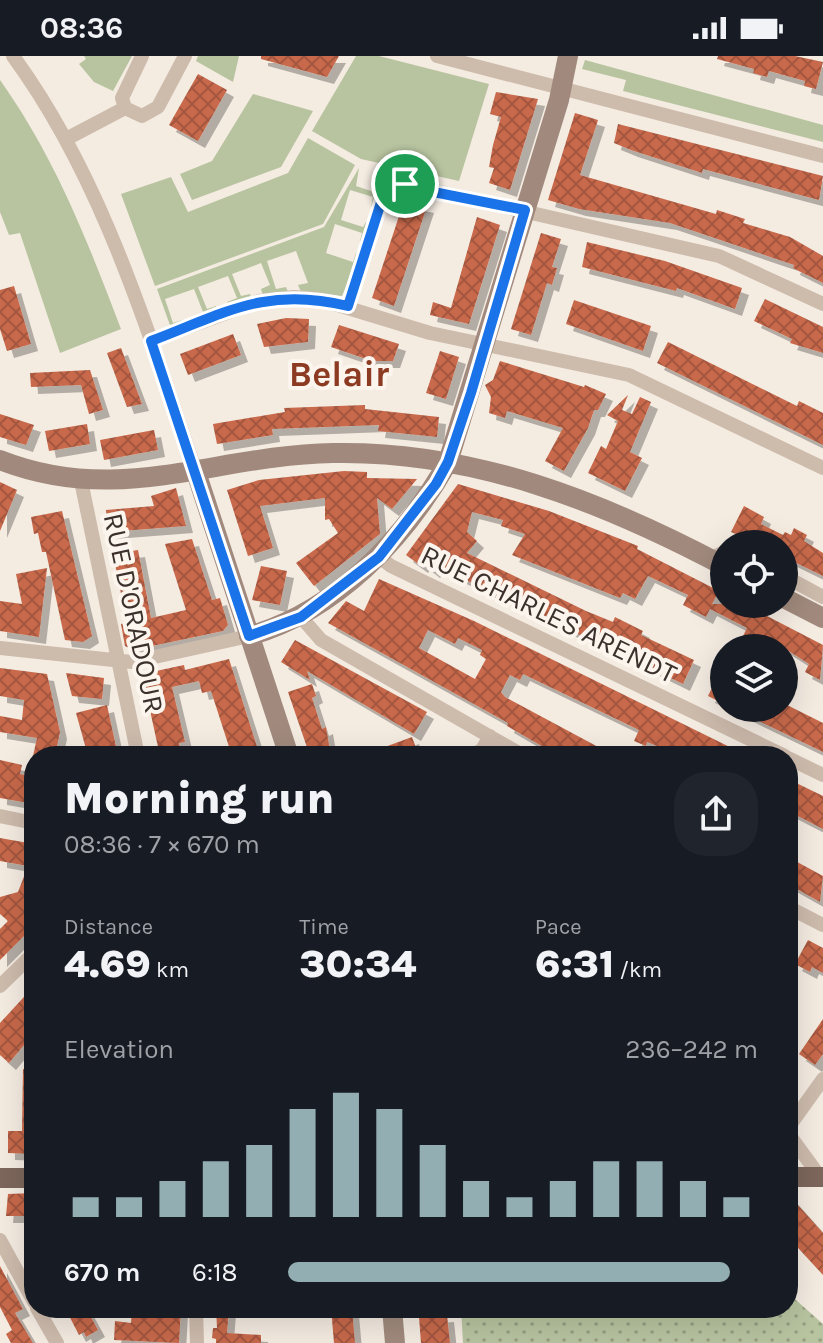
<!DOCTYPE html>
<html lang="en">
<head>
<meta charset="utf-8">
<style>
	:root { --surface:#171b24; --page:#20242c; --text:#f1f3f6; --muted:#9ea1a6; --accent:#92aeb2 }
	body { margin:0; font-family:Karla,sans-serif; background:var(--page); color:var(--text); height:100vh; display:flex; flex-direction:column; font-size:30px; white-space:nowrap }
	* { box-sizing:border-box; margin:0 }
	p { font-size:26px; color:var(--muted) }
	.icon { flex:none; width:44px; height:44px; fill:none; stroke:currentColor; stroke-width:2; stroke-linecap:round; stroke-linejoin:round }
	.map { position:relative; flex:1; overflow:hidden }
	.sheet { position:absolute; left:24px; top:690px; width:774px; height:572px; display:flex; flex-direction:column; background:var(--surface); border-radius:32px; box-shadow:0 8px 32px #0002 }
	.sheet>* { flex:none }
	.fabs { position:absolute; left:710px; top:474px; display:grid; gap:16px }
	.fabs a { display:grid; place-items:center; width:88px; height:88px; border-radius:50%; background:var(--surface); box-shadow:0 8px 32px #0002; font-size:40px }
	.pin { position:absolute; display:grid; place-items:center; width:68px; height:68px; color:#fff; margin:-34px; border:4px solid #fff; border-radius:50%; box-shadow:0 2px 8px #0007 }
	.round { display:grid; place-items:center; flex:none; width:84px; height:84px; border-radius:32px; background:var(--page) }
	.headline { display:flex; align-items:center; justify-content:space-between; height:136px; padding:0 40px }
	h1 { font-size:44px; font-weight:800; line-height:60px }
	.figures { display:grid; grid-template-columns:repeat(3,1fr); gap:12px; height:136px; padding:8px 40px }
	.figures div { display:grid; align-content:center }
	.figures b { font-size:40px; font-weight:800 }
	.figures small { font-size:22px; font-weight:400 }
	.figures p { font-size:22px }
	.chart { height:224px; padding:16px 40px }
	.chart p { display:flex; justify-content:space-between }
	.chart svg { width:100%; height:144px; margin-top:8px; stroke:var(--accent); stroke-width:6 }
	ul { padding:0 40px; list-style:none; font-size:26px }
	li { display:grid; grid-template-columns:128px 96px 1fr; align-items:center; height:60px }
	li i { height:20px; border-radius:10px; background:var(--accent) }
	.status { display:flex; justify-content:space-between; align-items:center; height:56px; padding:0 40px; background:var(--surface); direction:ltr }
	.status svg { height:22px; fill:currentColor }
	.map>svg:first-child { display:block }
	.green { fill:#b8c4a0 }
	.park { fill:url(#park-dots) }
	.building { fill:url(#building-cross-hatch); fill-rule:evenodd; filter:url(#shadow) }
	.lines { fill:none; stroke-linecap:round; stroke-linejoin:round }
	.street { stroke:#cdbbac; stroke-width:14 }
	.secondary { stroke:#a18a7d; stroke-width:20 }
	.primary { stroke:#7d675c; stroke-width:20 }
	.route-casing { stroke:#fff; stroke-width:16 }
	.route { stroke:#1a73e8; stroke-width:10 }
	.labels { text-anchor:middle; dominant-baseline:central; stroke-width:8; stroke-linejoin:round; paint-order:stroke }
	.street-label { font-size:28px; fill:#3b302b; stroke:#fbf5ee }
	.district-label { font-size:36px; font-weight:bold; fill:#8c3b22; stroke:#fbf5ee }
</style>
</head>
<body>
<div class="status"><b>08:36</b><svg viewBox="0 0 49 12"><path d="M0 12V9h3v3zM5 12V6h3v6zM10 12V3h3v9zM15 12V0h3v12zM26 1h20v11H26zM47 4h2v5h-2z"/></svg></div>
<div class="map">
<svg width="823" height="1287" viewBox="0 0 823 1287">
	<defs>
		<pattern id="park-dots" width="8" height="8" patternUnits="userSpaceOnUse" patternTransform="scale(2)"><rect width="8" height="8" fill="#b8c4a0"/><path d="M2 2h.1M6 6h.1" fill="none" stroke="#97a083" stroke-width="1.8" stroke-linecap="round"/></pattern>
		<pattern id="building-cross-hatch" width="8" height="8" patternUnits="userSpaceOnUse" patternTransform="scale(2)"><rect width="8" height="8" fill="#c8694b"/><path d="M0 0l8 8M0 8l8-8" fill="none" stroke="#a4573f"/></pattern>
		<filter id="shadow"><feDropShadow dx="7" dy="7" stdDeviation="0" flood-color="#0004"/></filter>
	</defs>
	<rect width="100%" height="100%" fill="#f4ebe1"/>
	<!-- green -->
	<path class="green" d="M84,0H132L113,35L94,26L79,8L86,3Z
		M198,0H239L233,26L196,5Z
		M356,0H379L489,28L459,125L361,103L312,75Z
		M585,4L823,69V86L623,35L626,24L582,13Z
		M0,24C56,103 87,184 121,273L60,297L20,177L9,179L0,156Z
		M253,38L313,55L281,111L192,144L180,118L212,105Z
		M308,82L355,109L323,168L155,230L121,138L171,121L188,156L288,117Z
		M359,112L356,130L374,136L377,130L381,131L374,152L371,151L373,141L350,134L341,164L363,171L366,166L369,167L363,186L360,185L362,177L335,168L326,197L353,206L356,197L360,198L342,240L301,236L298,229L308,227L296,195L267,205L276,233L286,231L288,236L263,239L261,233L270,229L261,207L232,218L241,240L250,238L251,242L228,250L227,246L237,242L228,220L198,231L207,253L216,250L217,255L194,263L193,260L203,256L194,233L165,243L173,267L182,264L183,267L171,272L157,233L324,171Z"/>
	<!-- park -->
	<path class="park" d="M788,1237L823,1268V1287H463L461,1252H788Z"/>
	<!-- building -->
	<path class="building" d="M261,0H339L327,21L261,3Z
		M718,0H795L823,6L816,33L804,30L805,25L769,15L767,21L753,17L754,13L717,3Z
		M198,18L227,34L198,85L169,69Z
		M496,36L538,43L510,134L489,127L494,112L489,111L493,89L501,61L490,58Z
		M575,57L598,64L580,119L716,158L717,154L745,163L743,167L790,181L823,200V227L793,212L794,209L670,167L579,153L548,144Z
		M618,68L823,120L819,144L703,113L702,117L631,94L614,87Z
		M404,145L427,150L394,250L372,242Z
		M477,161L500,169L469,268L430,259L433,246L451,252Z
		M541,177L561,183L552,211L557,212L552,229L547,227L531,279L511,273Z
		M587,186L665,205L742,232L735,253L677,232L676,235L582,211Z
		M14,230L31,288L7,295L0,273V234Z
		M765,243L823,271V297L790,287L792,283L754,265Z
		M574,244L651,270L643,295L566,268Z
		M286,262L309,263L308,286L264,291L257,268Z
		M339,269L399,288L393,305H372L331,291Z
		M233,278L241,299L188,319L180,298Z
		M668,286L797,350L799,345L823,357V389L657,307Z
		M121,292L142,348L127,351L107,297Z
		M440,295L459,301L446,343L426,337Z
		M500,305L584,331L585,329L606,338L598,354H594L588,372L564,415L545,405L563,372L507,355L505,362L489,357L491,341L485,329L493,324Z
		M90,314L103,354L89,358L81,329L31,331L30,317Z
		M628,339L622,354L632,358L640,341L651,346L630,396L642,402L625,435L588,417L601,390L606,393L618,365L607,359Z
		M365,349V353L439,361L437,381L378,375L379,369L272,373L273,379L217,388L213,368L285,356L284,352Z
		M0,358L34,369L26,389L0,381Z
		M87,368L90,388L49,395L45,375Z
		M154,374L158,394L104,404L100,384Z
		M344,415L367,416V422L417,423L392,453L377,442L380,478L314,530L296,507L338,477L329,463L325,464V442L260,450L273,492L248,500L227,434L259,424Z
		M0,426L17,434L0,475Z
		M458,428L549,455L638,490L637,493L719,535L712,548H744L823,589L820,624L805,616L809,608L784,592H737L747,572L710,553L706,561L683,549L688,539L648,520L635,543L623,537L620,542L512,499L525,478L501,470L503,464L472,456L467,476L477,485L467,497L586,555L613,566L615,561L643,575L641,579L694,604L683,628L640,607L644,600L593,576L590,583L575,577L437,510L433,515L423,507L421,510L406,499Z
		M176,432L186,470L108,476L106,454L154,450L151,440Z
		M744,450L764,461L761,468L783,479L785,476L791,479L794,472L807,479L804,485L823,497V520L784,501V488H759L731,476Z
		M62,455L92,580L83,586L65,584L46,496H42L38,477L34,478L31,461Z
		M192,483L212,544L220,542L228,569L223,575L133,594L125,590L121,568L127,567L113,498L138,494L151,562L186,554L165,488Z
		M261,510L287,515L280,549L252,544Z
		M47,512L39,581L0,575V545L22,548L16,518Z
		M379,523L474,565L748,700H682L647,686L646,690L634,685L639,674L523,618L520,624L510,619L501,636L505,641L615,700H559L507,670L508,667L328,567L346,545L364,555ZM428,574L455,588L458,582L482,594L480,599L486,603L475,623L419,592Z
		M295,584L427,656L414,678L307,615L310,624L281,606Z
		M229,603L260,700H232L211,635L202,637L199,625L172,631L185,686L179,687L181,700H160L142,618L184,609L185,614Z
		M724,607V648L708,640Z
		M0,612L47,618L60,676L55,700H33L37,682L0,676V660L22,664L24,644L0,640Z
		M66,617L104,622L102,643L72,640Z
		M312,628L316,640L312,642L322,673L326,671L331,700H310L288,636Z
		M107,649L118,700H88L76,657Z
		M787,649L823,667V696L732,652Z
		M412,681L419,700H363V699Z
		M0,704L22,709L20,718L34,721V748L0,742Z
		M788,723L823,740V773L788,755Z
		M0,782L34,788V885L27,877L0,904V873L8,865L0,858V841L18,836L28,810L0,805Z
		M788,801L823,820L820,846L788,828Z
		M808,884L823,892V917L812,911L810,916L795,908Z
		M34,930V977L9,1007L0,999V967Z
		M823,963V998L815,1009L799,998Z
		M23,1013H34V1098L8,1097V1075H22Z
		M34,1137V1160H6L8,1138Z
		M788,1138L823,1177V1219L788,1181Z
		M0,1210L23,1253L15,1257L33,1287H11L6,1278L12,1274L0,1251Z
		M65,1252H86L98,1274L86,1281L84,1276L79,1279Z
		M132,1252H181L179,1287L114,1284L115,1265L131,1267Z
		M216,1252H229L227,1277L261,1279V1287H216V1283L212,1282L213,1272H217Z
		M331,1252H352L355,1287H334Z
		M447,1259L450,1287H421L419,1261Z"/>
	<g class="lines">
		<!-- street -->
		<path class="street" d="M13,0C103,123 146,271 195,413
			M142,0L122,42L125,52L142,60L158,51L185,0
			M437,0L823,100
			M68,82L125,52
			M348,250L384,137L393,128H405L719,200L823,248
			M151,285L259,245L294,241L318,243L430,277L629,319L823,412
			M81,425L138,700
			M379,501L391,510L785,700
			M710,503L724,496
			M784,520L823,541
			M301,561L321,584L524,700
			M0,592L132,606L249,580
			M470,700L482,694L490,680
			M788,702L823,719
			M0,760L34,767
			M788,851L823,869
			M0,930L34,897
			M788,1072L823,1023
			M788,1077L820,1121
			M0,1184L34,1246
			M37,1252L57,1287
			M196,1252L197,1287"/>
		<!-- secondary -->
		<path class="secondary" d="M0,404C120,451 213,399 333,397C473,394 603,446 724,510
			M195,413L289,700
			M784,542L823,562
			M249,580C336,555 404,484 448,406L559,44L568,0
			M392,1252L395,1287"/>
		<!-- primary -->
		<path class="primary" d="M788,1121H823
			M0,1122H34"/>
	</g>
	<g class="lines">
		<defs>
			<path id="route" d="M393,128L525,154L471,337L448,406L436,428L379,501L301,561L249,580L151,285C225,257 266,230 348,250L384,137Z"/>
		</defs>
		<!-- route casing -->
		<use href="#route" class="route-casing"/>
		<!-- route -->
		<use href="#route" class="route"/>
	</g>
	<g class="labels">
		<!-- street labels -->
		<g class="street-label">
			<text transform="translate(134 557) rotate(78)">RUE D'ORADOUR</text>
			<text transform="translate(549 558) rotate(26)">RUE CHARLES ARENDT</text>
		</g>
		<!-- district labels -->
		<g class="district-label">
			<text x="339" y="318">Belair</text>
		</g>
	</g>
</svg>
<div class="fabs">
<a><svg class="icon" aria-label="locate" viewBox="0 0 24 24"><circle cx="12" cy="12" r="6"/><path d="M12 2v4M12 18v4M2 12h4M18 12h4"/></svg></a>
<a><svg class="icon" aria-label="layers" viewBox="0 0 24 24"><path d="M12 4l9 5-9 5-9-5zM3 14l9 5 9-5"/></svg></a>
</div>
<div class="pin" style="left:405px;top:128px;background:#1e9e55"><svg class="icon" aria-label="arrive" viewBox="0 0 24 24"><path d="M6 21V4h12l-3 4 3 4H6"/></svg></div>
<section class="sheet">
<div class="headline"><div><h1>Morning run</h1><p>08:36 · 7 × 670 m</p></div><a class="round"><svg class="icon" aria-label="share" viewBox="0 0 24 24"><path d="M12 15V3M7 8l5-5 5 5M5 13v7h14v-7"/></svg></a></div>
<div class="figures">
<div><p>Distance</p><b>4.69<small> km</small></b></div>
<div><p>Time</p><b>30:34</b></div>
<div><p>Pace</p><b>6:31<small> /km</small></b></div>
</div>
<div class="chart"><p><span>Elevation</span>236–242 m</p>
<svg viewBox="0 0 160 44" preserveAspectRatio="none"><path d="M5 44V38M15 44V38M25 44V33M35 44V27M45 44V22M55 44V11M65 44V6M75 44V11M85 44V22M95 44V33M105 44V38M115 44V33M125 44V27M135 44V27M145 44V33M155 44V38"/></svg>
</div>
<ul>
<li><b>670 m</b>6:18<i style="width:94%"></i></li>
</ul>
</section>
</div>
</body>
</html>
